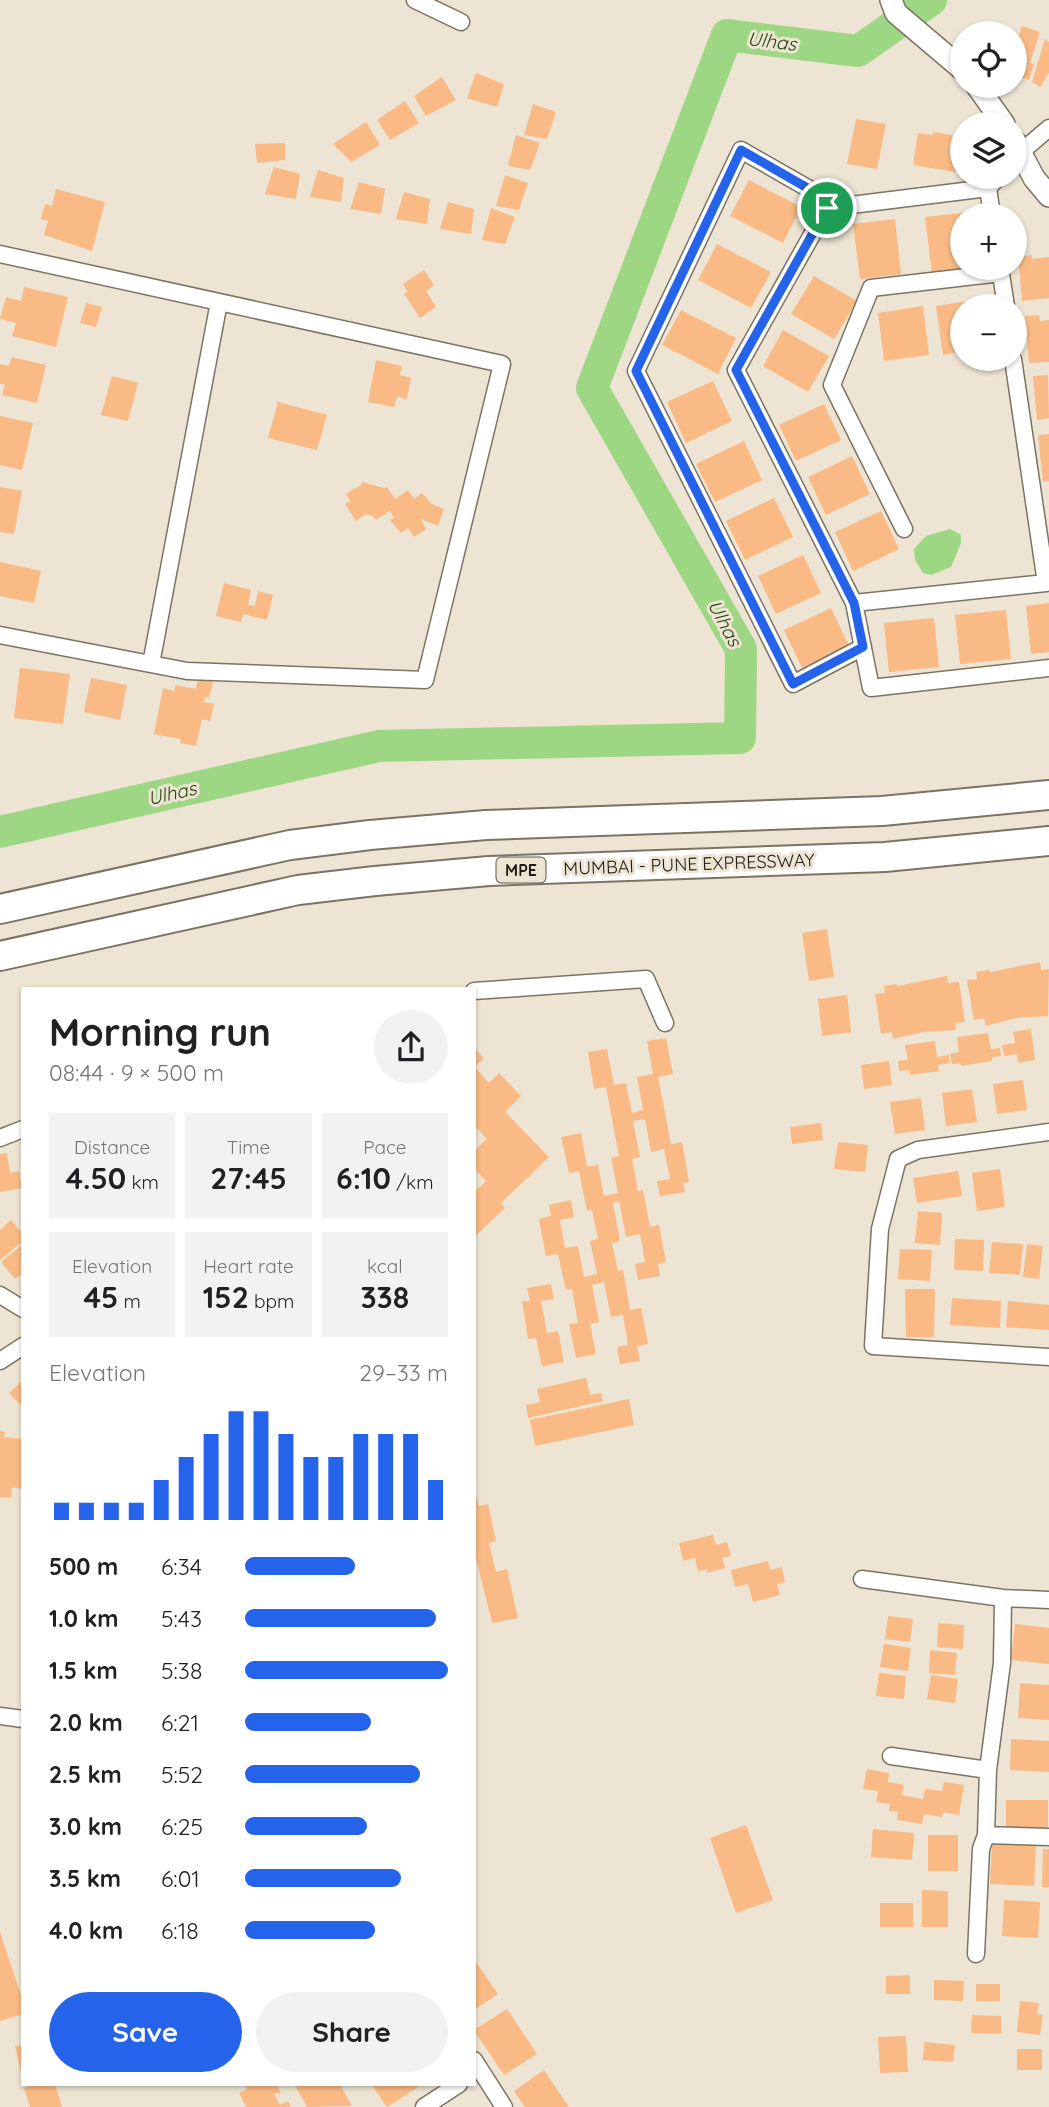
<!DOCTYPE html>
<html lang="en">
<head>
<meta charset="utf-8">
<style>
	:root { --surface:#fff; --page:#f2f2f2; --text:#202124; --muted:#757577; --accent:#2563eb }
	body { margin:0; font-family:Quicksand,sans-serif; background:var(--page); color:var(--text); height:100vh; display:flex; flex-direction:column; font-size:26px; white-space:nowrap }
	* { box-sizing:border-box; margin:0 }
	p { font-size:23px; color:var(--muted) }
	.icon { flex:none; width:38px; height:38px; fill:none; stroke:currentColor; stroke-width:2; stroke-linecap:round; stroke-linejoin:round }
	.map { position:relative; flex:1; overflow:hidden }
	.drawer { position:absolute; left:21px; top:987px; width:455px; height:1099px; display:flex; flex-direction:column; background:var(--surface); border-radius:0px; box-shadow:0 2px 5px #0004 }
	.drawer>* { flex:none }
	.controls { position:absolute; left:950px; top:21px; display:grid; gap:14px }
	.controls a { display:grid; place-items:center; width:77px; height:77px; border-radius:50%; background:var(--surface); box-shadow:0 2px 5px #0004; font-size:35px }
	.pin { position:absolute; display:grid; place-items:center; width:60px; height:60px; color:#fff; margin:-30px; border:4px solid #fff; border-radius:50%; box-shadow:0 2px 7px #0007 }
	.round { display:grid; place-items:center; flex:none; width:74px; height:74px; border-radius:37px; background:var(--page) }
	.headline { display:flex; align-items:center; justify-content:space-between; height:119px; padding:0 28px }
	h1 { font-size:38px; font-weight:800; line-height:52px }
	.metrics { display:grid; grid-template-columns:repeat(3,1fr); gap:10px; height:119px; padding:7px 28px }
	.metrics div { display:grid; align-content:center; border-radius:0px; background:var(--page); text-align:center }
	.metrics b { font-size:30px; font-weight:800 }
	.metrics small { font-size:19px; font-weight:400 }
	.metrics p { font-size:19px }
	.chart { height:196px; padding:14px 28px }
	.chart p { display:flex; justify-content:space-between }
	.chart svg { width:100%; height:126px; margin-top:7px; stroke:var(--accent); stroke-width:6 }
	.cta { display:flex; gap:14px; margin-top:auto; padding:14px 28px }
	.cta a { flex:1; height:80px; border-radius:42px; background:var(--accent); color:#fff; font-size:28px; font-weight:800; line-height:80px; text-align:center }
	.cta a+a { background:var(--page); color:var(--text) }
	ul { padding:0 28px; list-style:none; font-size:23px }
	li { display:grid; grid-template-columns:112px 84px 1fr; align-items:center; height:52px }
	li i { height:18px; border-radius:9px; background:var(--accent) }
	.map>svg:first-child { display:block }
	.water { fill:#9dd784 }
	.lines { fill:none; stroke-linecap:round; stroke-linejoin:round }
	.river { stroke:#9dd784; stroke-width:32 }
	.building { fill:#faba85 }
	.street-casing { stroke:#7b7464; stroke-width:19 }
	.secondary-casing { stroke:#7b7464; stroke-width:24 }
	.highway-casing { stroke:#7b7464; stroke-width:32 }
	.street { stroke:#fff; stroke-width:16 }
	.secondary { stroke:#fff; stroke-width:21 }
	.highway { stroke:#fff; stroke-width:28 }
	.route-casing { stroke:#fff; stroke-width:14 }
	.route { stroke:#2563eb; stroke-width:9 }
	.labels { text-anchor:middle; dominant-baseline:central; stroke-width:6; stroke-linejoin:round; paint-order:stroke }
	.shield { fill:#ede4d3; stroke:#5c574e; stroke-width:2 }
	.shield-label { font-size:16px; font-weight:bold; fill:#1e1b15 }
	.street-label { font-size:18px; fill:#1e1b15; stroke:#ede4d3 }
	.water-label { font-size:19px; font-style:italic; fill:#1f430a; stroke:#ede4d3 }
</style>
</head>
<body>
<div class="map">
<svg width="1049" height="2107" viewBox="0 0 1049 2107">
	<rect width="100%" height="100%" fill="#ede4d3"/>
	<!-- water -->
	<path class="water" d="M950,529L961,535V543L951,567L931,575L923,573L915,560L914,549L926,536Z"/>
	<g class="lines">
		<!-- river -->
		<path class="river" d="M0,832L379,746L740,738L741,649L592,388L727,35L858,51L931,0"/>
	</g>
	<!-- building -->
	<path class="building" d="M1022,26L1040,32L1030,63L1034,64L1029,80L1015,75V47Z
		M1045,39L1049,42V73L1040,87L1032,82Z
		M476,73L504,84L497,107L467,98Z
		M442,77L456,100L426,116L414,96Z
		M405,101L419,123L390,140L377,120Z
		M533,104L556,112L547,139L524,135Z
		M856,119L886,124L877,169L847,164Z
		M366,122L380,145L351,162L333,144Z
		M933,132L962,137V173L913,165L918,133L932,135Z
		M516,135L540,143L530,170L508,166Z
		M285,143V160L257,163L255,144Z
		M274,167L300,174L296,199L265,194Z
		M318,170L344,178L341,202L310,197Z
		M505,175L528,183L519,210L496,206Z
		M749,180L801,207L783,243L730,216Z
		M359,182L385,189L381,214L350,209Z
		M56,189L105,202L92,251L44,235L48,221L41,219L45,204L52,206Z
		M404,192L430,199L427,224L396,219Z
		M448,202L474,209L471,234L440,229Z
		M491,208L515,217L505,244L482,240Z
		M970,212V215H962V268L969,269L932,274L925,217Z
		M895,219L901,274L860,279L853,224Z
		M717,244L771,272L751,308L698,280Z
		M1032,255V259L1049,257V298L1022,301L1018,257Z
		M424,270L434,285L426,291L436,307L420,318L404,294L408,292L403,284Z
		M814,276L857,301L834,339L791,314Z
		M24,287L68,297L56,347L12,336L16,323L0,319L6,297L21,301Z
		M981,299L982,306H962V351L943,355L936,306Z
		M86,303L102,307L96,327L80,323Z
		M923,306L929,355L884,361L878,313Z
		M681,310L736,338L718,374L662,345Z
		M1039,315L1040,321L1049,320V362L1029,363L1025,316Z
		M783,330L829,356L808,392L763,366Z
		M12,357L46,365L37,403L2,395L5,385L0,383V364L9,366Z
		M376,360L402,366L400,375L411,378L407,399L397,397L394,407L368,402Z
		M1048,375L1049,418L1037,420L1033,376Z
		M112,376L138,383L128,421L101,415Z
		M713,381L732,421L686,443L667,402Z
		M278,402L327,415L317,450L268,438Z
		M824,404L841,440L796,461L779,425Z
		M0,416L33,423L22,470L0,465Z
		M1049,434V481L1043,482L1038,435Z
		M744,441L762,480L715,502L696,464Z
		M852,456L870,494L826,515L808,477Z
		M362,482L384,488L387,487L395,499L408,490L414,499L422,493L432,504L444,509L438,526L421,519L426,529L414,537L408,528L401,533L390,520L394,517L390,511L376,520L373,516L366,514L356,521L345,504L350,501L346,494L361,485Z
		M0,487L22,491L14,534L0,532Z
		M774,498L793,537L745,560L726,521Z
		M881,511L899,549L853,571L835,532Z
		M803,555L821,593L776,614L758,576Z
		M0,562L41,571L34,603L0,596Z
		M224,583L251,590L248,605L255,606L258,591L273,595L267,620L243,614L241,622L216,616Z
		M1049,603V652L1031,654L1026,606Z
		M831,608L849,646L802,668L784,630Z
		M1006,610L1011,659L960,664L955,615Z
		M934,618L939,667L889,672L884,623Z
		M20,668L70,674L63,724L14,718Z
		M91,678L127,685L120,720L84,712Z
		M198,678L213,681L209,698L205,697L204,702L214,704L210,721L202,719L196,746L180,743L181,739L154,734L163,688L174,691L176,685L196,689Z
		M827,929L834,977L809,981L802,933Z
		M1040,962L1041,970L1049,969L1048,1016L1016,1018L986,1026L984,1018L974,1020L967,980L977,979L976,972L989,970L990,972Z
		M947,976L948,983L959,982L965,1022L955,1023L956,1030L923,1032L893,1039L892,1032L881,1034L875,994L885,993L884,986L897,984V986Z
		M847,995L851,1032L822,1036L818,999Z
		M1031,1029L1035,1060L1018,1063L1017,1054L1004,1056L1002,1045L1015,1043L1013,1032Z
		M988,1033L991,1049L1000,1048L1001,1056L992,1057V1061L961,1066V1063L952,1064L950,1054L959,1052L957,1037Z
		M666,1038L673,1074L658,1077L671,1144L682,1142L689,1182L683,1183L685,1192L660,1196L657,1181L670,1179L664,1149L651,1152L645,1119L633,1121L640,1157L632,1159L638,1191L643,1190L650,1227L659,1225L666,1262L658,1264L660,1276L638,1280L635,1264L645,1262L640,1234L626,1237L619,1201L613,1203L620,1241L612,1243L618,1271L623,1270L630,1310L641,1308L648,1344L637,1346L640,1361L620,1364L617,1347L628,1345L623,1315L611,1317L604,1282L592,1285L599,1322L590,1324L596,1354L576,1358L569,1324L578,1323L572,1289L566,1290L558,1254L546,1256L539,1219L551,1216L549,1205L571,1200L574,1217L560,1220L565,1248L578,1246L584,1277L597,1274L590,1241L598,1239L592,1210L587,1211L579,1171L569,1173L561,1137L581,1133L587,1167L598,1165L604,1196L618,1193L611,1158L619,1156L606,1087L594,1089L588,1052L607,1049L614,1085L626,1083L632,1113L643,1110L637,1077L653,1074L647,1041Z
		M935,1041L937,1057L949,1055L950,1063L938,1065L939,1071L910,1075L909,1070L899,1071L898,1061L908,1060L905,1045Z
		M474,1048L484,1058L475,1067L489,1083L499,1073L521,1096L505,1112L549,1157L501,1203L505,1208L474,1237V1192L486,1181L474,1168V1151L487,1139L474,1125Z
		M889,1061L892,1085L864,1089L861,1065Z
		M1023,1080L1027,1110L997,1114L993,1084Z
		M972,1089L977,1122L946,1126L942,1093Z
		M921,1098L925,1130L895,1134L890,1102Z
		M821,1123L823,1140L792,1144L790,1127Z
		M838,1142L868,1145L865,1172L834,1169Z
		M7,1153L10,1173L19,1171L22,1188L0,1192V1154Z
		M1000,1169L1005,1207L977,1211L972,1173Z
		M958,1171L962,1196L917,1203L913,1178Z
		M918,1211L942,1213L940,1245L915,1243Z
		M11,1220L23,1234V1241L0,1260V1230Z
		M955,1239L984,1240L983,1271L954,1270Z
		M992,1242L1023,1244L1020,1275L989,1273Z
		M23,1244V1273L15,1279L1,1262Z
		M1027,1244L1043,1246L1039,1279L1023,1277Z
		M900,1249L932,1250L930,1281L898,1279Z
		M551,1284L554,1299L541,1301L547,1333L558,1331L564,1362L542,1366L536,1338L528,1339L522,1301H530L527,1288Z
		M905,1289H935L934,1337H906Z
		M952,1298L1001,1301L1000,1328L950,1325Z
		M1008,1301L1049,1305V1330L1006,1327Z
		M586,1378L590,1395L601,1393L603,1401L528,1418L526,1405L540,1402L537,1389Z
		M23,1380V1407L9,1393Z
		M629,1399L634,1425L535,1446L530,1420Z
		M0,1431L5,1432L4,1437L23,1439V1489L12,1487L11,1498L0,1497Z
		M474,1490L479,1506L488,1504L496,1541L489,1543L496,1572L507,1569L518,1618L492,1623L474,1550Z
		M713,1535L716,1545L727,1542L731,1556L722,1558L725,1568L707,1573V1569L698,1571L695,1558L683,1561L679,1543Z
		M768,1561L770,1570L782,1567L785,1582L777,1584L780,1595L753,1602L748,1584L735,1587L731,1570Z
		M888,1616L913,1619L910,1642L885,1639Z
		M938,1623L964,1625L963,1649L937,1647Z
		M1015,1624L1049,1628V1664L1011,1660Z
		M884,1644L911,1648L908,1671L880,1667Z
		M930,1650L957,1653L955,1675L929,1673Z
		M879,1673L906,1676L904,1699L876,1696Z
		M931,1675L958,1679L955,1703L927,1699Z
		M1020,1683L1049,1685V1720L1018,1718Z
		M1011,1739L1049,1741V1772L1010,1770Z
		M867,1769L889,1773L888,1782L904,1785L902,1795L923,1799L925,1789L942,1791L944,1782L964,1785L959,1815L943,1812L942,1817L924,1814L922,1824L897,1820L898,1812L889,1811L890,1804L876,1802L878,1791L863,1789Z
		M1006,1800H1048V1835H1006Z
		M746,1825L773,1900L736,1913L710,1838Z
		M873,1829L914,1833L912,1860L871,1857Z
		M928,1835H958V1871H928Z
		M992,1843L1036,1845L1034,1886L990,1884Z
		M1043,1849H1049V1887H1042Z
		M922,1890L948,1891V1927H922Z
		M1004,1900L1040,1902L1038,1938L1002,1936Z
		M880,1903H913V1927H880Z
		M0,1932L23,2001V2014L0,2021Z
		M474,1959L498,1994L474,2010Z
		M910,1975V1994H886V1976Z
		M934,1980L964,1981L963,2001L934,2000Z
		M976,1984H1000V2001H976Z
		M1020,2001L1039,2003L1037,2014L1043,2015L1040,2035L1017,2032Z
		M507,2009L537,2054L504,2075L474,2030Z
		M972,2015L1001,2016V2034L971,2033Z
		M906,2036L908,2072L880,2073L878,2037Z
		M924,2042L955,2045L953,2062L923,2060Z
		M23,2045V2077H22L15,2046Z
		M1017,2049H1042V2070H1017Z
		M544,2070L569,2107H525L514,2091Z
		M37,2084H55L62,2107H30L24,2088Z
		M245,2084H276L281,2093L274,2094L280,2105L288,2101L291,2107H246L239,2093L247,2089Z
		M294,2084H340L352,2106L307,2107Z
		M371,2084H419L420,2086L387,2107Z"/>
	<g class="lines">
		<defs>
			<path id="street" d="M415,0L461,22
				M1015,157L1049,128
				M998,177L988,188L827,208L736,370L854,603L871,688L1049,668
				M988,188L992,215
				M839,206L741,150L636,371L793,684L863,647
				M0,254L502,364L425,680L187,671L0,635
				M1000,268L1006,306
				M1013,359L1046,583L1049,582
				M904,529L832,385L871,288L1001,273
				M854,603L1046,583
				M151,664L219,302
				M474,991L646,979L665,1023
				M1049,1132L918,1150L898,1159L880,1229L873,1346L1049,1357
				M0,1138L23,1129
				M0,1295L23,1309
				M0,1361L23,1346
				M862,1579L1003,1598L1049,1600
				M0,1716L23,1719
				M891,1756L988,1770
				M986,1835L1049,1837
				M976,1954L981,1849L986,1835L988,1770L1002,1663L1003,1598
				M474,2060L504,2107
				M424,2107L459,2084"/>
			<path id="secondary" d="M891,0L896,13L962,69
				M977,86L1004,124
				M1015,142L1034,178L1049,196"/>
			<path id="highway" d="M0,909L290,845L370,835L486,825L882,811L1049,795
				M0,956L298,890L375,881L489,871L885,857L1049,841"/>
		</defs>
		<!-- street casing -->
		<use href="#street" class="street-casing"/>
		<!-- secondary casing -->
		<use href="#secondary" class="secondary-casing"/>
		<!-- highway casing -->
		<use href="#highway" class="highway-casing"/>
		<!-- street -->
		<use href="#street" class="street"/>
		<!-- secondary -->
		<use href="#secondary" class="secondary"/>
		<!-- highway -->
		<use href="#highway" class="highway"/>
	</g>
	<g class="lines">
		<defs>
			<path id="route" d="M741,150L839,206L827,208L736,370L854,603L863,647L793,684L636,371Z"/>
		</defs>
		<!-- route casing -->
		<use href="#route" class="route-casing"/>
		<!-- route -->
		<use href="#route" class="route"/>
	</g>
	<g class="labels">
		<!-- shield labels -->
		<rect class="shield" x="496.5" y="857.5" width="49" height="25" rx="5"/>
		<g class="shield-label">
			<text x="521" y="870">MPE</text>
		</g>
		<!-- street labels -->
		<g class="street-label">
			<text transform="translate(689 864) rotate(-2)">MUMBAI - PUNE EXPRESSWAY</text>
		</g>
		<!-- water labels -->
		<g class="water-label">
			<text transform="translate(772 41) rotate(7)">Ulhas</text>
			<text transform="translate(725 623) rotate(62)">Ulhas</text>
			<text transform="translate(172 793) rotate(-13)">Ulhas</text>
		</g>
	</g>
</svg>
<div class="controls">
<a><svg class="icon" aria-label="locate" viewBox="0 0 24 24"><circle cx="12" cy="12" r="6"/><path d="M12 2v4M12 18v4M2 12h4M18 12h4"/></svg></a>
<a><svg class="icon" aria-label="layers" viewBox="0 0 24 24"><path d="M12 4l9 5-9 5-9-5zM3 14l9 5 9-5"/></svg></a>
<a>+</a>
<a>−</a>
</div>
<div class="pin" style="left:827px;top:208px;background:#1e9e55"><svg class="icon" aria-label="arrive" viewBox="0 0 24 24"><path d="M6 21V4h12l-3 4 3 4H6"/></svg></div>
<section class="drawer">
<div class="headline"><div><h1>Morning run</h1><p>08:44 · 9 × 500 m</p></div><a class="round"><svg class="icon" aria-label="share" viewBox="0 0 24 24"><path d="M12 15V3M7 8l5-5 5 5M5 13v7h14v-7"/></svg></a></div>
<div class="metrics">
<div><p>Distance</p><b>4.50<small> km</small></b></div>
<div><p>Time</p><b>27:45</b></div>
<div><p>Pace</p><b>6:10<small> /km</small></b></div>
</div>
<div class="metrics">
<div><p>Elevation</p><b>45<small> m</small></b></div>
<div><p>Heart rate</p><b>152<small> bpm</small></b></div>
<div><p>kcal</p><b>338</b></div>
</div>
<div class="chart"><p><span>Elevation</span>29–33 m</p>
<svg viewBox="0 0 160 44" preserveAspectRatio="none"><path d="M5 44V38M15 44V38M25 44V38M35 44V38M45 44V30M55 44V22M65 44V14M75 44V6M85 44V6M95 44V14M105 44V22M115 44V22M125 44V14M135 44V14M145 44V14M155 44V30"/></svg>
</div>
<ul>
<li><b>500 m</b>6:34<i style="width:54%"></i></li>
<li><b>1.0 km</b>5:43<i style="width:94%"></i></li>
<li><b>1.5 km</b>5:38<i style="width:100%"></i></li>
<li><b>2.0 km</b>6:21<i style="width:62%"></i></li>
<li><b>2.5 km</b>5:52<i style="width:86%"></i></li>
<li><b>3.0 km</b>6:25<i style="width:60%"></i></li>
<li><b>3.5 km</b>6:01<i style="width:77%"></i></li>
<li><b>4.0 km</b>6:18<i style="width:64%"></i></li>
</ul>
<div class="cta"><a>Save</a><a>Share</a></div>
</section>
</div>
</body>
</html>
